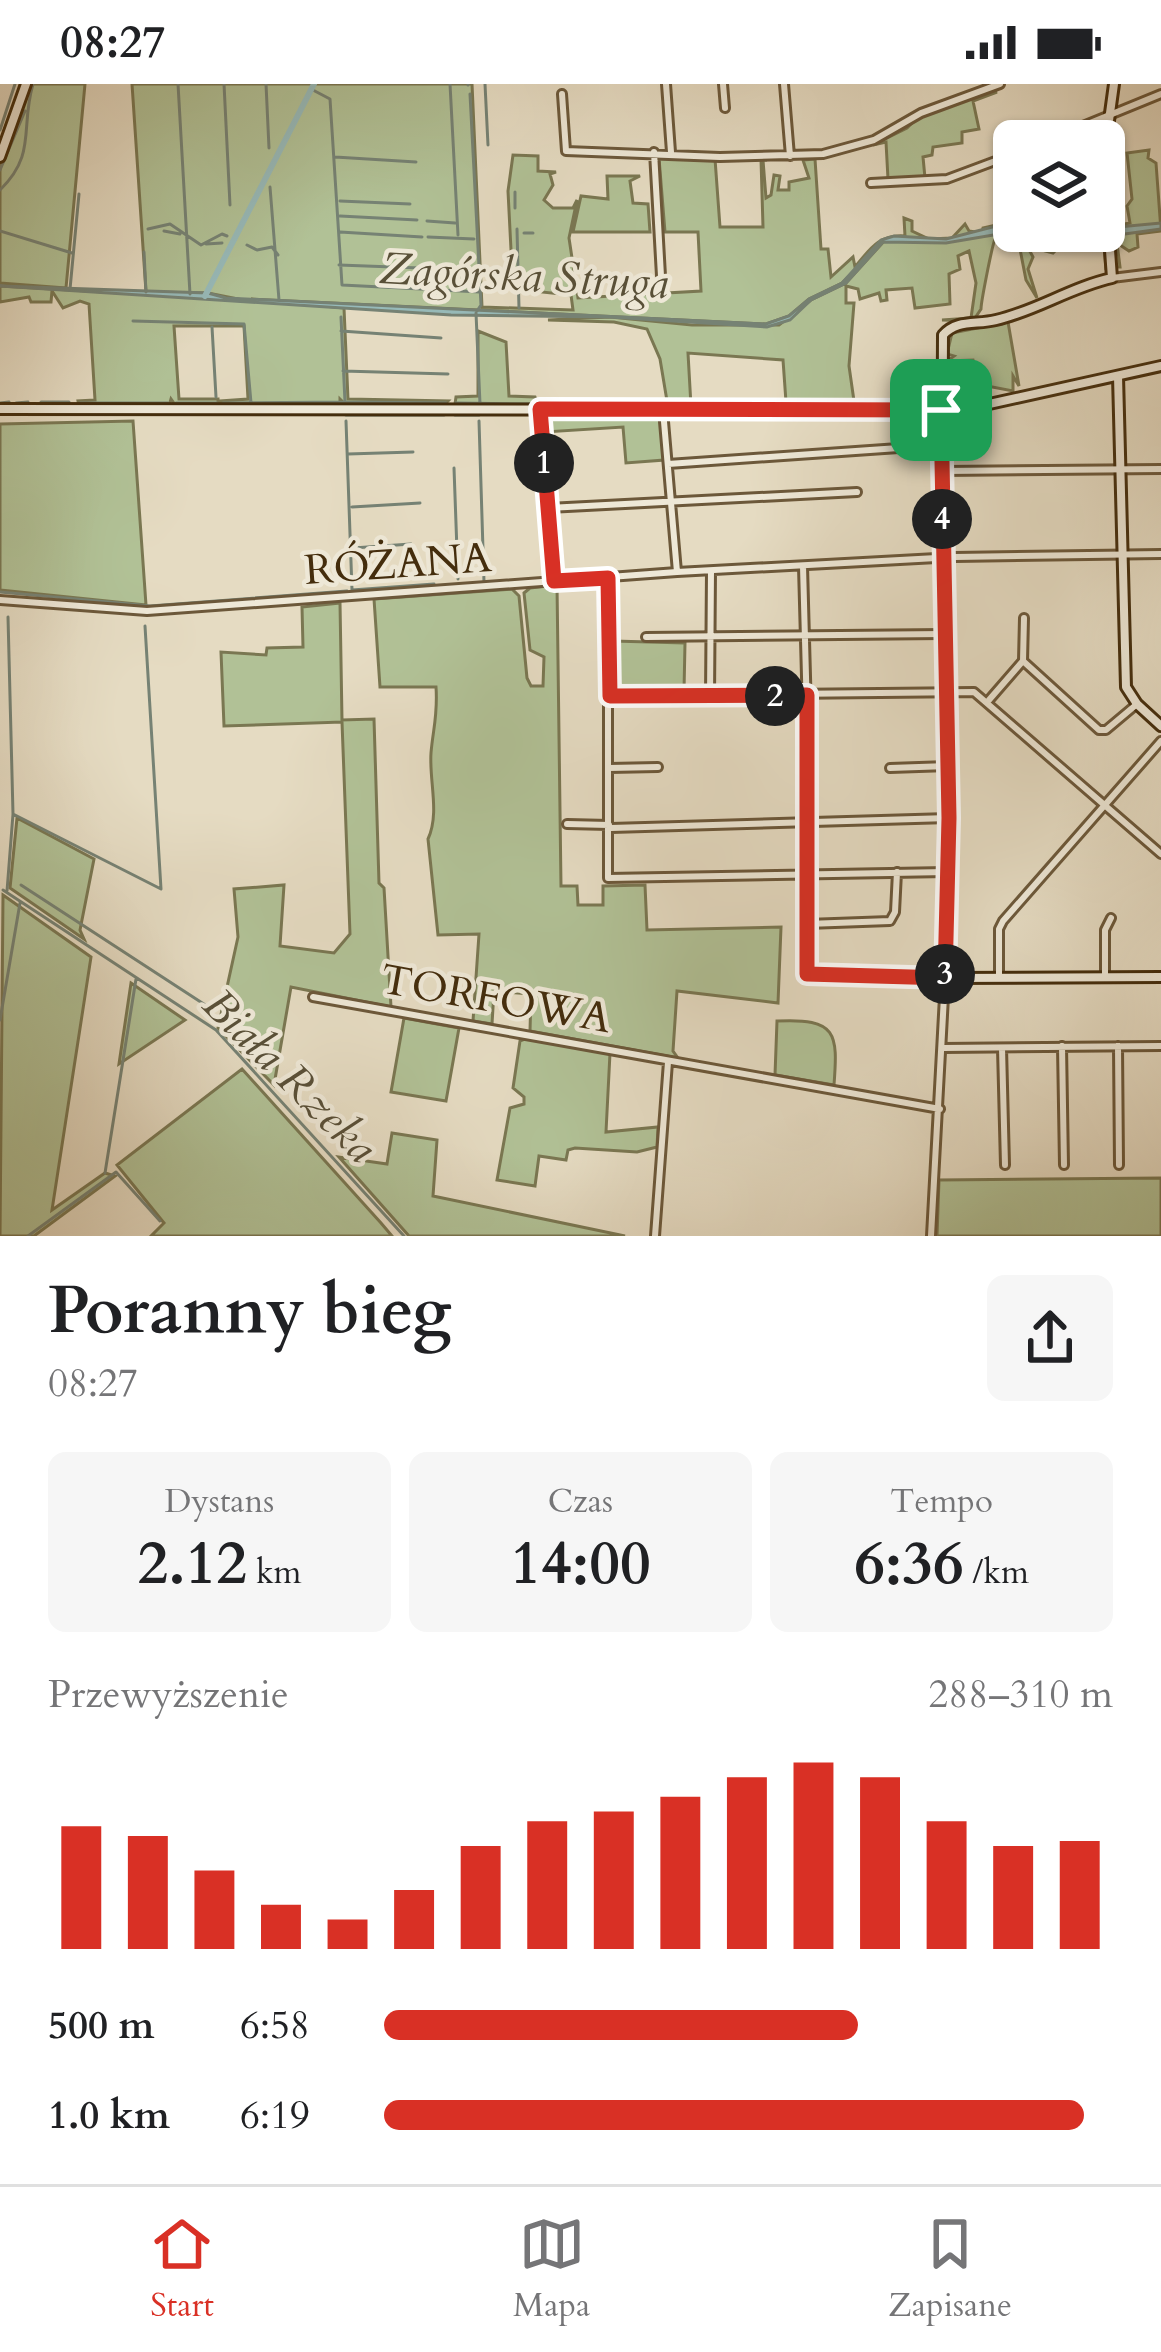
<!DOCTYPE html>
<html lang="pl">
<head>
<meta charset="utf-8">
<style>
	:root { --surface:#fff; --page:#f6f6f6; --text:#202124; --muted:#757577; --line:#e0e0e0; --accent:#d93025 }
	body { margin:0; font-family:Cardo,serif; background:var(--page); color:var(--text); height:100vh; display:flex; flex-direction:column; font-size:45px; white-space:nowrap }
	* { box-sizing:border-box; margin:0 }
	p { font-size:39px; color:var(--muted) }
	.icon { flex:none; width:66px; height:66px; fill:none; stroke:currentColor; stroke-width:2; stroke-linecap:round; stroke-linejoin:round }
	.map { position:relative; height:1152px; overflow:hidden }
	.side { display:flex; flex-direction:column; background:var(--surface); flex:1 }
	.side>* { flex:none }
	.tools { position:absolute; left:993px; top:36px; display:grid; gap:24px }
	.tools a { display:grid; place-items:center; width:132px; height:132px; border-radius:18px; background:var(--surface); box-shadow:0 3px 9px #0004; font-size:60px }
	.pin { position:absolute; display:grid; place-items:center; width:102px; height:102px; color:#fff; margin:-51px; border-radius:24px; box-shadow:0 6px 18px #0006 }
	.km { position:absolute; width:60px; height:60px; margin:-30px; border-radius:50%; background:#222; color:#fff; font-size:33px; line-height:60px; text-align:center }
	.round { display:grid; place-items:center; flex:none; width:126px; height:126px; border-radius:18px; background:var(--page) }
	.summary { display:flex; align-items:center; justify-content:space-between; height:204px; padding:0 48px }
	h1 { font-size:66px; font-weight:700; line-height:90px }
	.stats { display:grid; grid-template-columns:repeat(3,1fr); gap:18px; height:204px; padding:12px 48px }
	.stats div { display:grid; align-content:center; border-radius:18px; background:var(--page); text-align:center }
	.stats b { font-size:60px; font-weight:700 }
	.stats small { font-size:33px; font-weight:400 }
	.stats p { font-size:33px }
	.chart { height:336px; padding:24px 48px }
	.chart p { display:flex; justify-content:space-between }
	.chart svg { width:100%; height:216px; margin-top:12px; stroke:var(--accent); stroke-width:6 }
	ul { padding:0 48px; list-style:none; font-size:39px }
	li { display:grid; grid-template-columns:192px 144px 1fr; align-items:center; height:90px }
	li i { height:30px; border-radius:15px; background:var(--accent) }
	.status { display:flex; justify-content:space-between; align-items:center; height:84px; padding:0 60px; background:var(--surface); direction:ltr }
	.status svg { height:33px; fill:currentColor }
	.tabs { display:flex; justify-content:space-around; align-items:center; height:168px; border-top:3px solid var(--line); background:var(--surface); font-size:33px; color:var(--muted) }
	.tabs a { display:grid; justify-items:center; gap:6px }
	.tabs .active { color:var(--accent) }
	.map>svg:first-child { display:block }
	.green { fill:#b1c196; stroke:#7a7752; stroke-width:3 }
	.water { fill:#97bab9; stroke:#768274; stroke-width:3 }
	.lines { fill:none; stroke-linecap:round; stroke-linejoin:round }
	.stream { stroke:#768274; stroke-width:3 }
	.canal { stroke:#97bab9; stroke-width:6 }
	.street-casing { stroke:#6c583a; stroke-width:12 }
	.secondary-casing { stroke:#442d0d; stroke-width:14 }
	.street { stroke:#eee8d7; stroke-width:6 }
	.secondary { stroke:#eee8d7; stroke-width:8 }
	.route-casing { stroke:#fff; stroke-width:24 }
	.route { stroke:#d93025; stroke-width:15 }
	.labels { text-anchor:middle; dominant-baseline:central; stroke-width:9; stroke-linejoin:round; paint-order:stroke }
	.street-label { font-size:42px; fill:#442d0d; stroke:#eee8d7 }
	.water-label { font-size:45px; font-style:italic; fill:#595038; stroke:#eee8d7 }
</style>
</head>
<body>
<div class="status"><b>08:27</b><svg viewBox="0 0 49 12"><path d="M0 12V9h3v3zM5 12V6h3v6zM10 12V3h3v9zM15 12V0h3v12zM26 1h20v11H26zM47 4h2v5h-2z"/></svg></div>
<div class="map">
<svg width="1161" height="1152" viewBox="0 0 1161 1152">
	<rect width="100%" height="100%" fill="#e5dbc2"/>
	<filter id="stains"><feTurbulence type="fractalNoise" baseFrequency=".00167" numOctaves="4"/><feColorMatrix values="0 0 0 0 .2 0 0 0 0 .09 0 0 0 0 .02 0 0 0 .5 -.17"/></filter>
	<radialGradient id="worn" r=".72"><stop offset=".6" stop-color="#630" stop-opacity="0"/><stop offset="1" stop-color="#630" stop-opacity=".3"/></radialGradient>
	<!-- green -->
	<path class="green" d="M29,0H85L66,204L0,199V80Z
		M132,0H472L482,223L573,226L571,211L513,205L508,107L513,71L538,72V87L556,88L550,90L553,101L544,116L553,124H573L577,116L569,154L578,214L701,207L698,148H665L659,74L665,72L715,75L720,143H763L761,75L767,76H763L766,114L771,111L774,91L780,92L778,106H789V98L809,94L803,76L815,75L821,165H828L831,193L853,173L855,183C870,165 879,150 905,152L904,134L912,137V147L929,155L952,154L965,140L969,147L982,149L983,144L1014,137L1007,141L1014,147H1104V136L1113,142L1130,139L1127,122L1132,115L1127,69L1149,66L1148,74L1156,79L1161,147L1137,150L1138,163L1129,167L1117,159L1120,183H1115L1114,155H1107L1106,186L1104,160H1062L1053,169L1027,162L1033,173L1028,185L1037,214L1026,196L1019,160L995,155C992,162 981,218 981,225L973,237L942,236L971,234L976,199L969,167L958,172L960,185L949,190L950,220L915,224L912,204L886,206L887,216L881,217L879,209L860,215L858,205L846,202V219H854L849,282L854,317L897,321H769L786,318L783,276L688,269L691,322L668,323L660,275L647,245L614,238L548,236L610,233L692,241H779L811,216L846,199L887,154L842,199L809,215L789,232L766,240L251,215L344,224L348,315L448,317L443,322H347L340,315V322H221V317L248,315L244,242H174L179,315H218V322H176L171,315L169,322H79L78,317L95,316L89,220L80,217L63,224L52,207L51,218H31L29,213L0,218V202L243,216L208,209L146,208Z
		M989,8H997L973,17L979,45L962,48V59L933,63L932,71L923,73L925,94L888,95L886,58L873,61L907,44L920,31Z
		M607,92H640L630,97L633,119L648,120L650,148H573L581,112L608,115Z
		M1008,238L1019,302L1013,292V307L966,298L976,295L973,276L947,277L954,272L947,270L952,249Z
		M478,247L506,258L509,312L535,313L538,321L455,320L456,313L478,312Z
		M544,334H661L664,376L626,379L623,343L545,348Z
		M133,337L146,521L0,506V340Z
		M557,501L561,802H577L578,821H603V802L645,801L647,846L781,843L778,919L677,907L673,967L678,974L530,947L531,910L494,907L492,940L473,937L479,850L438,851L428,755C440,729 429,697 431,669C433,645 438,631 436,603H380L374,515L512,505L519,512L527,594L531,602H543L544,573L530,566L524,509L530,504Z
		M340,519L342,636L374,635L379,799L384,804L391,923L291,903L274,1001L218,944L238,853L234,805L284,801L280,862L334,869L350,850L342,638L224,642L221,568L266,571L267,564L303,563L302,523Z
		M613,557L685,559L684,607L613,608Z
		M17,734L94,775L80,846L84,855L10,804Z
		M3,811L91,873L52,1126L105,1089L115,1092L34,1152H0Z
		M131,899L185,936L119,980Z
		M404,934L459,944L446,1017L391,1008Z
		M777,937C837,934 838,949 834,1001L775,991Z
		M527,954L610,969L606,1048L658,1043L657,1063L637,1068L575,1064L568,1066L566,1076L539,1072L535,1102L497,1096L510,1024L524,1020V1013L513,1004L520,957Z
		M242,985L381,1139L392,1152H151L164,1139L117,1081Z
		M392,1049L437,1056L433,1112L625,1152H409L339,1073L387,1080Z
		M1161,1094V1152H937L939,1096Z"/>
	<!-- water -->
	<path class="water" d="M1161,139V145L1103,153L1038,154L1011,148L946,159L883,158L846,199L811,216L790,236L767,243L610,233L451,231L0,202L208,209L226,214L766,240L789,232L809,215L842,199L881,156L894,152L946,155L1000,141L1043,150Z"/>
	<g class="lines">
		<!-- stream -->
		<path class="stream" d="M178,0L190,210
			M224,0L230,121
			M266,0L269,64
			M450,0L458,151
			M468,0V1
			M485,0L488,61
			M311,5L330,15L342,201L480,208
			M470,10L481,221L477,227
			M0,46L15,0
			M335,73L416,78
			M0,86L25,27
			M270,103L279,216
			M0,106C37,70 20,44 33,0
			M515,108V124
			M340,117L410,120
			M340,132L417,136
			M427,137L455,139
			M148,145L170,140L201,161L222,150L227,152
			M517,145L519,224
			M0,147L72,169
			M164,147L180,150
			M340,148L422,153
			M524,149H533
			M428,153L474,155
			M206,160L222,159
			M247,161L257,166L272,163L278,171
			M144,168L146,208
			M339,181L420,184
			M70,205L79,110
			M476,229L480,320
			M341,233L345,318L446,319
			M133,237L244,240L251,319
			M212,243L216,313
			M341,247L441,254
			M343,287L448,290
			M41,318H69
			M0,319L9,318
			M16,319L28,318
			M80,319H168
			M176,319H217
			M223,319L345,318
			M456,319L538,320
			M675,319L691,320
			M545,320L657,319
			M696,320H713
			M722,320H750
			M346,331H444
			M455,331H479
			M346,337L352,506L434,500
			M479,337L484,498
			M348,370L413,368
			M454,384L458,495
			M352,423L420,419
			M353,464L411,460
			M0,508L150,522L347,507
			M13,730L161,805L145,542
			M21,801L213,926
			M3,806L216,946L404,1152
			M7,807L13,730L8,533
			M0,936L20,819
			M105,1089L136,895
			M28,1152L116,1088L160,1137"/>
		<!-- canal -->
		<path class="canal" d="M205,212L314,0"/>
		<defs>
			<path id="street" d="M666,0L671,68
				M723,0L725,24
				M784,0L790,72
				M562,10L566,67L720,73L823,70L874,56L921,29L1000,0
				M1046,57L1161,10
				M654,68L661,192
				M871,99L947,95L1014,70
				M1112,194L1161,188
				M540,325L554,497
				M663,326L677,488
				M668,380L942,361
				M943,387L1161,385
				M548,424L857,408
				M803,482L810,740L807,890L945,894L931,1152
				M608,494V794L947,788
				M0,516L147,527L677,488L955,473L1161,470
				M1024,534L1023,577L1099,646H1106L1137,620
				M646,553L944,550
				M610,612L974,608L1161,770
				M710,613L711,487
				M989,616L1022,578
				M609,684L658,683
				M890,684L948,682
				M567,740L609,741
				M611,744L949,734
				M807,840L890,837L895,828L897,788
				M1105,893V846L1111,834
				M999,894V845L1003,837L1161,657
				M313,913L940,1025
				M1062,962L1064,1081
				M1118,962L1119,1081
				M943,964L1161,962
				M1002,964L1005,1081
				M655,1152L668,978"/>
			<path id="secondary" d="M0,73L26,0
				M1104,73L1114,0
				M1104,83L1112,194C1071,203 1036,227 996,236C976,241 957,235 943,251L942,461L949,734L945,894L1161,893
				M1118,292L1126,603L1137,620L1161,642
				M0,325L962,326L1161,282"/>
		</defs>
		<!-- street casing -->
		<use href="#street" class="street-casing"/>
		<!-- secondary casing -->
		<use href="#secondary" class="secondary-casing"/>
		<!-- street -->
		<use href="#street" class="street"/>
		<!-- secondary -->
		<use href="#secondary" class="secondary"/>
	</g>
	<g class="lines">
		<defs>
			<path id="route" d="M540,325L941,326L949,734L945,894L807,890V611L610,612L608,494L554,497Z"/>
		</defs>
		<!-- route casing -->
		<use href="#route" class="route-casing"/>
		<!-- route -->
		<use href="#route" class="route"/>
	</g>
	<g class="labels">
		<!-- street labels -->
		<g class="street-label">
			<text transform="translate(398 480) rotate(-4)">RÓŻANA</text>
			<text transform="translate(496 915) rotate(10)">TORFOWA</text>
		</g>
		<!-- water labels -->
		<g class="water-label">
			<text transform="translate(524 192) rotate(3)">Zagórska Struga</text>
			<text transform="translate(290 992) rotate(45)">Biała Rzeka</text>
		</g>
	</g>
	<rect width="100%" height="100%" filter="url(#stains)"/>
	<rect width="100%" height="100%" fill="url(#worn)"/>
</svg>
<div class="tools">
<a><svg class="icon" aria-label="layers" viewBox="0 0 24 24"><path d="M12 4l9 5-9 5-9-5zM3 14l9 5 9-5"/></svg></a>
</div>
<div class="pin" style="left:941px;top:326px;background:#1e9e55"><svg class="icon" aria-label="arrive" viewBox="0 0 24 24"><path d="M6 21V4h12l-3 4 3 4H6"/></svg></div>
<b class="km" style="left:544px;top:379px">1</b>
<b class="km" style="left:775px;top:612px">2</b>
<b class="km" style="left:945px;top:890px">3</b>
<b class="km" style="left:942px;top:435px">4</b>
</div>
<section class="side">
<div class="summary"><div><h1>Poranny bieg</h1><p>08:27</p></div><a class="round"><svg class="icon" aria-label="share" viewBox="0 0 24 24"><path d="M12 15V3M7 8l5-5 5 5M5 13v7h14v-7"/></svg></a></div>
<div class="stats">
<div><p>Dystans</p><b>2.12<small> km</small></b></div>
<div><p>Czas</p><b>14:00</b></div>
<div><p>Tempo</p><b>6:36<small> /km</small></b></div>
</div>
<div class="chart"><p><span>Przewyższenie</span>288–310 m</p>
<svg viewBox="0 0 160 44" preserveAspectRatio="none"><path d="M5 44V19M15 44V21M25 44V28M35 44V35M45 44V38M55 44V32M65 44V23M75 44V18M85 44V16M95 44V13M105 44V9M115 44V6M125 44V9M135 44V18M145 44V23M155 44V22"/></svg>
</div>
<ul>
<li><b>500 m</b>6:58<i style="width:65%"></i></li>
<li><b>1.0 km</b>6:19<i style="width:96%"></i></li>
</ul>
</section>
<nav class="tabs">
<a class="active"><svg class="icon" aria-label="home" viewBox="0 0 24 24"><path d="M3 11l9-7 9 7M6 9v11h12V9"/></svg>Start</a>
<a><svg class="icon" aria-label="map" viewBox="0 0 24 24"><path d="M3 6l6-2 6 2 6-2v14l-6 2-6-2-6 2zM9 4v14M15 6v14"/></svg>Mapa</a>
<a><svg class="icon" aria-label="saved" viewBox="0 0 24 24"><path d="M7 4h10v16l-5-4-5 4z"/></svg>Zapisane</a>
</nav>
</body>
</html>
